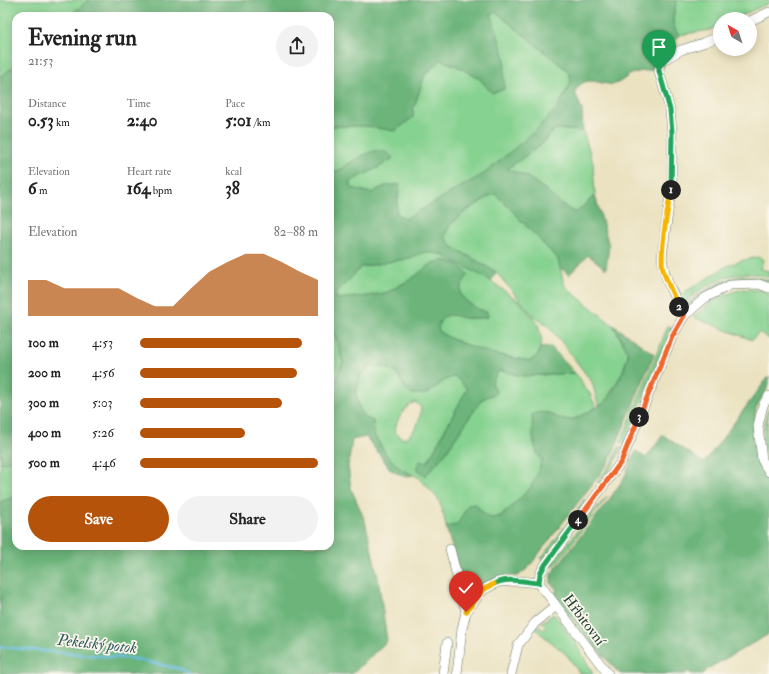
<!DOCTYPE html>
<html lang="en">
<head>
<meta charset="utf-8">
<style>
	:root { --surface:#fff; --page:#f2f2f2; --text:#222; --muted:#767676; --accent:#b45309 }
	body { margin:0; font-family:"IM FELL Double Pica",serif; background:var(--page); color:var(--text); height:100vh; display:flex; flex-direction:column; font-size:15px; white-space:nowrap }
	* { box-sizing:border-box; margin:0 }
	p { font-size:13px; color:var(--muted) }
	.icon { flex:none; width:22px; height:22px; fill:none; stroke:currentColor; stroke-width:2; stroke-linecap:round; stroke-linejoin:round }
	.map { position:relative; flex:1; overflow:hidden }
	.side { position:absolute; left:12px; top:12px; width:322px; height:538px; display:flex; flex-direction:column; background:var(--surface); border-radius:12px; box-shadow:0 2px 10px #0003 }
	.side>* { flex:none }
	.needle { width:26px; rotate:321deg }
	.tools { position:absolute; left:713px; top:12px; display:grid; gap:8px }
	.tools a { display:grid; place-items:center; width:44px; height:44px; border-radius:50%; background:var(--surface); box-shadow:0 2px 10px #0003; font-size:20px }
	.pin { position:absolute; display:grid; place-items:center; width:34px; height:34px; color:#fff; margin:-41px -17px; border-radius:50% 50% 50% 0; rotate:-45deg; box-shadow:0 0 4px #0007 }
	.pin .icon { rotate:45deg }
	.km { position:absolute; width:20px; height:20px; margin:-10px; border-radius:50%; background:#222; color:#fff; font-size:11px; line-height:20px; text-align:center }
	.round { display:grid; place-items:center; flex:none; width:42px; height:42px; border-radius:21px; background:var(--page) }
	.headline { display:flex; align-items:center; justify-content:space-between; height:68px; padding:0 16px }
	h1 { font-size:22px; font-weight:800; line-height:30px }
	.stats { display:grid; grid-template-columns:repeat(3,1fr); gap:6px; height:68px; padding:4px 16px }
	.stats div { display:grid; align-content:center }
	.stats b { font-size:17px; font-weight:800 }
	.stats small { font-size:11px; font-weight:400 }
	.stats p { font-size:11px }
	.chart { height:112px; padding:8px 16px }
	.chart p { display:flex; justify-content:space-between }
	.chart svg { width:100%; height:72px; margin-top:4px; fill:var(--accent); opacity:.7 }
	.primary-button { display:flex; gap:8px; margin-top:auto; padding:8px 16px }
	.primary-button a { flex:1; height:46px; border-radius:24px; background:var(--accent); color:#fff; font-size:16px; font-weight:800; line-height:46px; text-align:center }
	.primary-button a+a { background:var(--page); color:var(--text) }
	ul { padding:0 16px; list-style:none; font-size:13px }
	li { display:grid; grid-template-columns:64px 48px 1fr; align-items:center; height:30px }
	li i { height:10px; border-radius:5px; background:var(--accent) }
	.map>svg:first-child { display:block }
	.green { fill:#86d290; stroke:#528862; fill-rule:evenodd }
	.forest { fill:#6cb47a; stroke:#467857 }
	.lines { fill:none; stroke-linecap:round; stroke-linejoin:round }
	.stream { stroke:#6abfe7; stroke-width:2.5 }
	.minor-casing { stroke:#667765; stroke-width:10 }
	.minor { stroke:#fff; stroke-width:9 }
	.split-1-casing { stroke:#fff; stroke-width:8 }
	.split-2-casing { stroke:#fff; stroke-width:8 }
	.split-3-casing { stroke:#fff; stroke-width:8 }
	.split-4-casing { stroke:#fff; stroke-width:8 }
	.split-5-casing { stroke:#fff; stroke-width:8 }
	.split-6-casing { stroke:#fff; stroke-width:8 }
	.split-1 { stroke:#22a559; stroke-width:5 }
	.split-2 { stroke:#f5b400; stroke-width:5 }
	.split-3 { stroke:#f0652b; stroke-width:5 }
	.split-4 { stroke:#f0652b; stroke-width:5 }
	.split-5 { stroke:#22a559; stroke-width:5 }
	.split-6 { stroke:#f5b400; stroke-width:5 }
	.labels { text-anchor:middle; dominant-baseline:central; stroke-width:3.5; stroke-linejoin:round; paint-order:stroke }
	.street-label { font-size:15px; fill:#1f3d34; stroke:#fbf7ec }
	.water-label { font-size:16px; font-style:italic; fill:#325e61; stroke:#fbf7ec }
</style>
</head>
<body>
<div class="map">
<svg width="769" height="674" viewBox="0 0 769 674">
	<rect width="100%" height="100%" fill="#fbf7ec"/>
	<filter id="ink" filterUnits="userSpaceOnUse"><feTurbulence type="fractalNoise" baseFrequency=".025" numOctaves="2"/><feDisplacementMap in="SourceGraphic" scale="8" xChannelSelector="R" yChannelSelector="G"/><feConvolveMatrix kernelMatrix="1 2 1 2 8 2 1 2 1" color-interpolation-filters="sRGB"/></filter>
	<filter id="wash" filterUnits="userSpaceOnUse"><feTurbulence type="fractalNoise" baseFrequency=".012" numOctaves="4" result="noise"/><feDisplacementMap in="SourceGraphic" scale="16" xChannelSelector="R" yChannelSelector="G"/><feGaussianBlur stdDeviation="0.9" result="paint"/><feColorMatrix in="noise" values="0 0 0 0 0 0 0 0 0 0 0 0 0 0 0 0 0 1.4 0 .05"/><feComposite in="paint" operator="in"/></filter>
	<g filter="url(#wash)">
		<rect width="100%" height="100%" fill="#ebe2c1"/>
		<!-- green -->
		<path class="green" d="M0,0H89L69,16H16V65L0,77Z
			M677,0H769V3L734,19H720V25L710,30L679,35C669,23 674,14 677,0Z
			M496,12L568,71L571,79L570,85L557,108L534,132L485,174L405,219L397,214L396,205L399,197L385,186L371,193L352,188L349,182L379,167L393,158L384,151L354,160L336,172H330V128L334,126H367L395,131L413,117V110L425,75L441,60L457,66L480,79L492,93L505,58L491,15Z
			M555,129L583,131L593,163L595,195L577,212H573L556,200L547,191L526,176L507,169L541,145Z
			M496,194L558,259L564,284L570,291L613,325L626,349L628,355L622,373L605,402L599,407L592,382L560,340L546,324L535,318L496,272L451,246L445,237L446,229L461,215L491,195Z
			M425,252L441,254L476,271L491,281L521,303L538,324L542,341L538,355L530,361C499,356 466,348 439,332C437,324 441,315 451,315C456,315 461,318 466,318C473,319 481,318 488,317L487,312C475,309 467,303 460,294L461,287L468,274L457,264L445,261L434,262L411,279L388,292L368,296L338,299L335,294L361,267L410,258Z
			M760,257L763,260L760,269L769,271V277C734,266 708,283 681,305L677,297L727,266L743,260Z
			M742,276L761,278L769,280V282C745,275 721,281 701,295C695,299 691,305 683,306C702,292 719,280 742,276Z
			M743,289L759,290L769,293V339L759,332L752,340L693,317C708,303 723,294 743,289Z
			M330,324L337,341L343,363L330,396Z
			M668,326L672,327L624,444L621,442Z
			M371,366C393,367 396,371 406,390L427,394L445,380L455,376L467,389L427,463L425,476L444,455L482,399L497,393L492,382L499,370L522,376L575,373L581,380L584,388L589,392L596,407C575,419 569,426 546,412L536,453L542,460C539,469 536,478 531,487C528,492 522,495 518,500C508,510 493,528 481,510L457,525L446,527L443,512H441L443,511L438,499L427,486L416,476L401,469L386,454L374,435L373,421L364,417L359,407L356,392L361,374ZM415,402L421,407C421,420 415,433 404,439L394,432C398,419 402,408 415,402Z
			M769,408L766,436L769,451V464C760,446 762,426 769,408Z
			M619,447H622L614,464L598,483L597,482L612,463Z
			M16,458V496L0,502V462L3,463Z
			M608,496L556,564L553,566H550L591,514Z
			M584,499L585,500L576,516L543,560L541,558L576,513Z
			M554,614L579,648L593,674H580L567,655L534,628L539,625L543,630L546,628L542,622Z"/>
		<!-- forest -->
		<path class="forest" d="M89,0H677C674,14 669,23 679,35L653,70C647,71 640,71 634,73C627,75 621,83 615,84C600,86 585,72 575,92L582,110L583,131L555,129L541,145L507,169L526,176L547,191L556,200L573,212H577L595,195L609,246L606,269L588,255L569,275L560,267L558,259L496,194L491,195C476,205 448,219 445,237L451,246L496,272L491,281L441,254L425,252L410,258L361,267L335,294L338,299L368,296L388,292L411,279L434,262L445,261L457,264L468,274L461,287L460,294C467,303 475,309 487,312L488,317C481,318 473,319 466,318C461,318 456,315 451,315C441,315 437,324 439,332C466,348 499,356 530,361L538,355L541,348L551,347L575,373L522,376L499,370L492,382L493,387L497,393L482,399L444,455L425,476L416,468L420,461L427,463L467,389L455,376L445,380L427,394H411L406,390L398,374L384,367L371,366L361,374L356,392L359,407L364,417L373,421L374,435L386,454L401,469L413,475L405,477L391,470L366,437L352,440L348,466L351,488L365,521L378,577L387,641L352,674H0V502L16,496V546H330V396L343,362L337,341L330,324V172H336C347,166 372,145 385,152C388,153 391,156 393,158L379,167L349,182L352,188L371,193L385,186L400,184C399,194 396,204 397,214L405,219L485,173L534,132L557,108L570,85L571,79L568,71L496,12L491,15L505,58L504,89L492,93L480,79L457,66L441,60L425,75L413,110V117L395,131L367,126H334L330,128V16H69Z
			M16,65V458L3,463L0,462V77Z
			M613,325L654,354L609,462L528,568L518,576H500L484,583L466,603L459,570L446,527L457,525L468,505L476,504L485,516L492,518L502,516L530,488L536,477L542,460C531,445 533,433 532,415C546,406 557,422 572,420C576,419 602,405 605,402C612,395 627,366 628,355C628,348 617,332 613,325Z
			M769,376V385L756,408L752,438L759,465L765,479L769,483V634L709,668L703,674H691L689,671L686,674H620L590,641L553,595L557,590L551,583V574L609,500L624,478L636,451L646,458L663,435L704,463Z"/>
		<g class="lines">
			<!-- stream -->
			<path class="stream" d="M0,647L135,659L180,669L189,674"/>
		</g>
	</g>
	<g filter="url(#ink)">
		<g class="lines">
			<defs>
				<path id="minor" d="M750,21L769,12
					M684,316C674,297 664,278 662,257L672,182V132L670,110L659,71L660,62L681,50L706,42L720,36
					M769,396L763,405L758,426L762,460L769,472
					M450,549L466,612
					M539,583L540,574L545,565L621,462L672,337L684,316L705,298L730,285L759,284L769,288
					M539,583L608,674
					M443,674L447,643
					M457,674L462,629L466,612L483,590L498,582L519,581L539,583
					M511,674L518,645L535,623L556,606"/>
			</defs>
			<!-- minor casing -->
			<use href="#minor" class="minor-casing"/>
			<!-- minor -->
			<use href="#minor" class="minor"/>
		</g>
	</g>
	<g class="lines" filter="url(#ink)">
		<defs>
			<path id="split-1" d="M659,71L670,110L672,132L671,190"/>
			<path id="split-2" d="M671,190C668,209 659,253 663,270C667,282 673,295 679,307"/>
			<path id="split-3" d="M639,417L672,337L684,316L679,307"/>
			<path id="split-4" d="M578,520L621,462L639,417"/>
			<path id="split-5" d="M494,584C506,577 525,582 539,583L540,574L545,565L578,520"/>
			<path id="split-6" d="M466,612L483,590L494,584"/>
		</defs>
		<!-- split-1 casing -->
		<use href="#split-1" class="split-1-casing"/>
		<!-- split-2 casing -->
		<use href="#split-2" class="split-2-casing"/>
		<!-- split-3 casing -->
		<use href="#split-3" class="split-3-casing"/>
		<!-- split-4 casing -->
		<use href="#split-4" class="split-4-casing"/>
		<!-- split-5 casing -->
		<use href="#split-5" class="split-5-casing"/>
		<!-- split-6 casing -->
		<use href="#split-6" class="split-6-casing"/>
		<!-- split-1 -->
		<use href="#split-1" class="split-1"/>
		<!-- split-2 -->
		<use href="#split-2" class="split-2"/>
		<!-- split-3 -->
		<use href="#split-3" class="split-3"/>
		<!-- split-4 -->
		<use href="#split-4" class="split-4"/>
		<!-- split-5 -->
		<use href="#split-5" class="split-5"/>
		<!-- split-6 -->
		<use href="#split-6" class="split-6"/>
	</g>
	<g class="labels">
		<!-- street labels -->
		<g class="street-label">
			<text transform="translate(584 620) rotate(53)">Hřbitovní</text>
		</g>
		<!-- water labels -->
		<g class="water-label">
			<text transform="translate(97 644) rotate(6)">Pekelský potok</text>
		</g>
	</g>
</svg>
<div class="tools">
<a><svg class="needle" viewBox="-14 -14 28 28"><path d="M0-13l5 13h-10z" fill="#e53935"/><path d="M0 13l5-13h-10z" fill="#767676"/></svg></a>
</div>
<div class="pin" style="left:659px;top:71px;background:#1e9e55"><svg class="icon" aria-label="arrive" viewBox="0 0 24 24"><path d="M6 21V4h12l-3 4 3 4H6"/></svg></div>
<div class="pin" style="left:466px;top:612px;background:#d93025"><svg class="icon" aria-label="check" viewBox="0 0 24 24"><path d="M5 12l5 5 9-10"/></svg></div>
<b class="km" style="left:671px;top:190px">1</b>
<b class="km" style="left:679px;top:307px">2</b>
<b class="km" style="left:639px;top:417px">3</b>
<b class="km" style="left:578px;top:520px">4</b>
<section class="side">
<div class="headline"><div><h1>Evening run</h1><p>21:53</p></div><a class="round"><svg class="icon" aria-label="share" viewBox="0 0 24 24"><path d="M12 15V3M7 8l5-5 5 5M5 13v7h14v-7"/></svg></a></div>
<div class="stats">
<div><p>Distance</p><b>0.53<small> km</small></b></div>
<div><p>Time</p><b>2:40</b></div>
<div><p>Pace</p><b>5:01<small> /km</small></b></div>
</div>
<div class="stats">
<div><p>Elevation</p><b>6<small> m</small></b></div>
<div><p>Heart rate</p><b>164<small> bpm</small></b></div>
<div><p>kcal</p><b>38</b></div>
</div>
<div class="chart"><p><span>Elevation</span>82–88 m</p>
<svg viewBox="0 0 160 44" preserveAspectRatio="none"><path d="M0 44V22L10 22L20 27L30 27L40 27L50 27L60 33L70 38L80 38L90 27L100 17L110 11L120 6L130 6L140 11L150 17L160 22V44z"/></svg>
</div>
<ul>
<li><b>100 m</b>4:53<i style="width:91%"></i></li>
<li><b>200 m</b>4:56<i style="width:88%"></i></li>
<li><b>300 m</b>5:03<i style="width:80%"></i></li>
<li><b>400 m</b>5:26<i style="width:59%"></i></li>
<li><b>500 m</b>4:46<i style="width:100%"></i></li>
</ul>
<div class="primary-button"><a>Save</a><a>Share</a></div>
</section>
</div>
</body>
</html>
